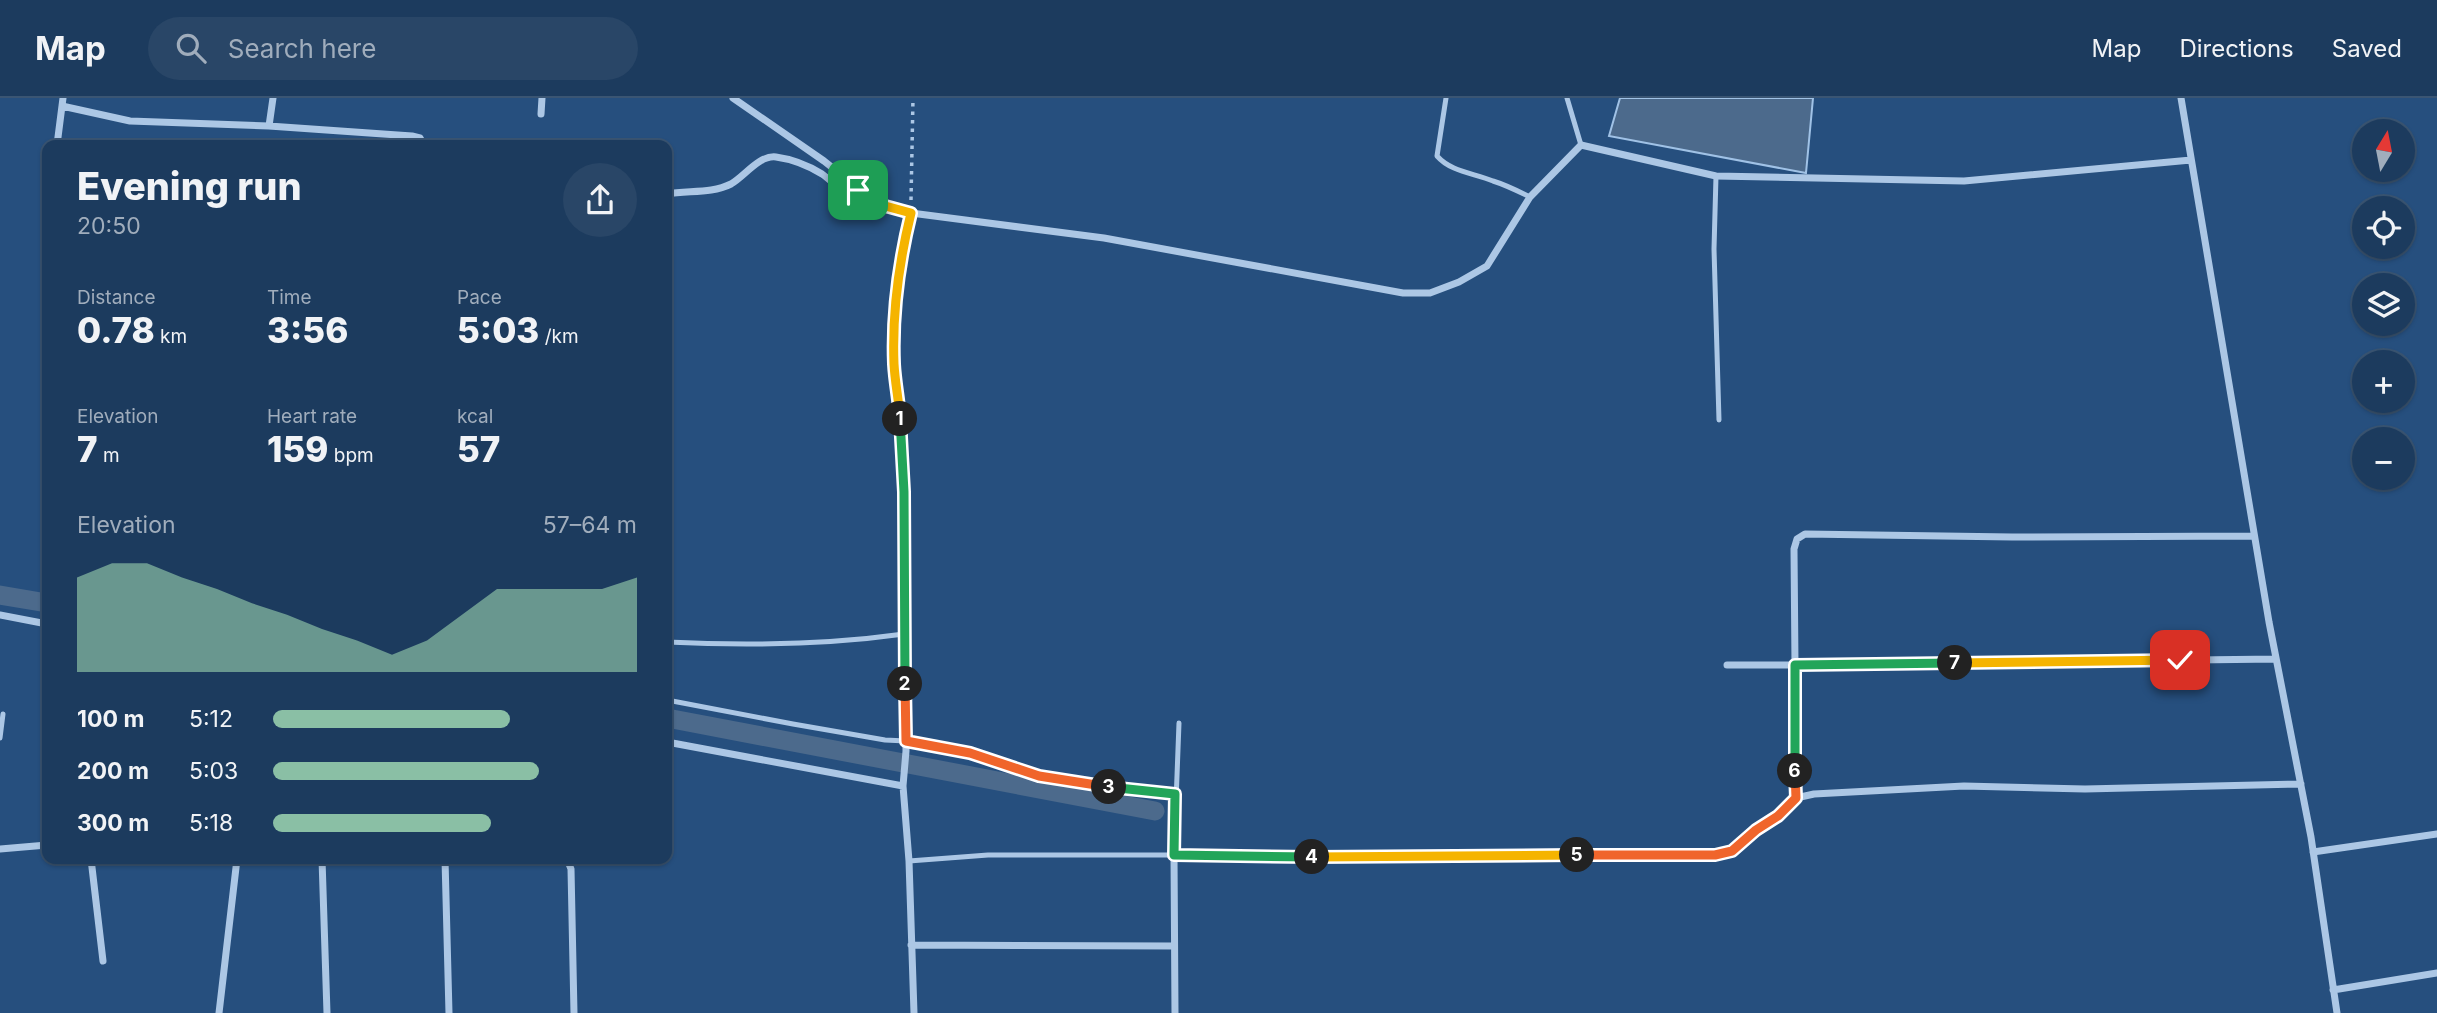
<!DOCTYPE html>
<html lang="en">
<head>
<meta charset="utf-8">
<style>
	:root { --surface:#1c3b5e; --page:#294667; --text:#f1f3f6; --muted:#a0adbc; --line:#3a5573; --accent:#8abfa5 }
	body { margin:0; font-family:Inter,sans-serif; background:var(--page); color:var(--text); height:100vh; display:flex; flex-direction:column; font-size:26px; white-space:nowrap }
	* { box-sizing:border-box; margin:0 }
	p { font-size:23px; color:var(--muted) }
	.icon { flex:none; width:38px; height:38px; fill:none; stroke:currentColor; stroke-width:2; stroke-linecap:round; stroke-linejoin:round }
	.map { position:relative; flex:1; overflow:hidden }
	.drawer { position:absolute; left:42px; top:42px; width:630px; height:724px; display:flex; flex-direction:column; background:var(--surface); border-radius:14px; box-shadow:0 2px 5px #0004,0 0 0 2px var(--line) }
	.drawer>* { flex:none }
	.needle { width:46px; rotate:10deg }
	.tools { position:absolute; left:2352px; top:21px; display:grid; gap:14px }
	.tools a { display:grid; place-items:center; width:63px; height:63px; border-radius:50%; background:var(--surface); box-shadow:0 2px 5px #0004,0 0 0 2px var(--line); font-size:35px }
	.pin { position:absolute; display:grid; place-items:center; width:60px; height:60px; color:#fff; margin:-30px; border-radius:14px; box-shadow:0 4px 10px #0006 }
	.km { position:absolute; width:35px; height:35px; margin:-18px; border-radius:50%; background:#222; color:#fff; font-size:19px; line-height:35px; text-align:center }
	.round { display:grid; place-items:center; flex:none; width:74px; height:74px; border-radius:37px; background:var(--page) }
	.headline { display:flex; align-items:center; justify-content:space-between; height:119px; padding:0 35px }
	h1 { font-size:38px; font-weight:800; line-height:52px }
	.figures { display:grid; grid-template-columns:repeat(3,1fr); gap:10px; height:119px; padding:7px 35px }
	.figures div { display:grid; align-content:center }
	.figures b { font-size:35px; font-weight:800 }
	.figures small { font-size:19px; font-weight:400 }
	.figures p { font-size:19px }
	.chart { height:196px; padding:14px 35px }
	.chart p { display:flex; justify-content:space-between }
	.chart svg { width:100%; height:126px; margin-top:7px; fill:var(--accent); opacity:.7 }
	ul { padding:0 35px; list-style:none; font-size:23px }
	li { display:grid; grid-template-columns:112px 84px 1fr; align-items:center; height:52px }
	li i { height:18px; border-radius:9px; background:var(--accent) }
	header { display:flex; align-items:center; gap:42px; box-sizing:border-box; height:98px; padding:0 35px; background:var(--surface); border-bottom:2px solid var(--line) }
	header strong { font-size:33px }
	nav { display:flex; gap:38px; margin-inline-start:auto; font-size:24px }
	.search { width:490px; height:63px; background:var(--page); display:flex; align-items:center; gap:18px; box-sizing:border-box; padding:0 24px; border-radius:38px; color:var(--muted); font-size:26px }
	.map>svg:first-child { display:block }
	.water { fill:#4c6a8c; stroke:#a0c2e6; stroke-width:2 }
	.lines { fill:none; stroke-linecap:round; stroke-linejoin:round }
	.canal { stroke:#4c6a8c; stroke-width:19 }
	.path { stroke:#acc7e5; stroke-width:3.5; stroke-dasharray:3.5 5; stroke-linecap:butt }
	.service { stroke:#acc7e5; stroke-width:5 }
	.minor { stroke:#acc7e5; stroke-width:7 }
	.split-1-casing { stroke:#fff; stroke-width:14 }
	.split-2-casing { stroke:#fff; stroke-width:14 }
	.split-3-casing { stroke:#fff; stroke-width:14 }
	.split-4-casing { stroke:#fff; stroke-width:14 }
	.split-5-casing { stroke:#fff; stroke-width:14 }
	.split-6-casing { stroke:#fff; stroke-width:14 }
	.split-7-casing { stroke:#fff; stroke-width:14 }
	.split-8-casing { stroke:#fff; stroke-width:14 }
	.split-1 { stroke:#f5b400; stroke-width:9 }
	.split-2 { stroke:#22a559; stroke-width:9 }
	.split-3 { stroke:#f0652b; stroke-width:9 }
	.split-4 { stroke:#22a559; stroke-width:9 }
	.split-5 { stroke:#f5b400; stroke-width:9 }
	.split-6 { stroke:#f0652b; stroke-width:9 }
	.split-7 { stroke:#22a559; stroke-width:9 }
	.split-8 { stroke:#f5b400; stroke-width:9 }
</style>
</head>
<body>
<header>
<strong>Map</strong>
<div class="search"><svg class="icon" aria-label="search" viewBox="0 0 24 24"><circle cx="10" cy="10" r="6"/><path d="M15 15l6 6"/></svg>Search here</div>
<nav><a>Map</a><a>Directions</a><a>Saved</a></nav>
</header>
<div class="map">
<svg width="2437" height="915" viewBox="0 0 2437 915">
	<rect width="100%" height="100%" fill="#264f7e"/>
	<!-- water -->
	<path class="water" d="M1620,0H1813L1806,75L1609,38Z"/>
	<g class="lines">
		<!-- canal -->
		<path class="canal" d="M0,497L47,505
			M667,620L1155,713"/>
		<!-- path -->
		<path class="path" d="M911,102L913,0
			M1186,758L1715,757L1732,753L1756,732L1778,718L1788,708"/>
		<!-- service -->
		<path class="service" d="M1446,0L1437,58C1451,74 1474,75 1493,83C1506,87 1518,93 1530,99
			M1567,0L1581,47
			M1716,78L1714,151L1719,322
			M667,544C747,548 825,547 904,536
			M667,602L793,626L885,642L906,643L970,655L1039,678L1070,685L1175,696
			M0,640L3,616
			M909,763L988,757H1174L1179,625"/>
		<!-- minor -->
		<path class="minor" d="M733,0L824,63L878,106L911,115L900,163L894,266L900,316L904,394L906,653L903,688L909,763L914,915
			M2181,0L2269,524L2311,739L2337,915
			M62,8L130,23L269,28L412,38L420,40L424,47
			M541,16L542,0
			M269,28L273,0
			M57,47L63,0
			M667,96C688,92 711,96 731,86C745,78 759,57 776,59C791,61 809,68 822,76C840,89 853,108 877,106
			M911,115L1104,140L1403,195H1430L1459,184L1487,168L1530,99L1581,47L1716,78L1964,83L2191,62
			M47,120V126
			M0,517L47,526
			M2276,561L1795,567L1796,700L1814,696L1964,688L2085,691L2301,686
			M1727,567H1795L1794,451L1797,441L1805,436L2012,439L2254,438
			M667,644L903,688
			M0,751L47,747
			M2313,754L2437,736
			M1174,757L1175,915
			M91,761L103,863
			M322,761L327,915
			M445,761L449,915
			M567,761L571,771L574,915
			M911,847L1174,848
			M2333,892L2437,875
			M219,915L237,761"/>
	</g>
	<g class="lines">
		<defs>
			<path id="split-1" d="M858,92L878,106L911,115C899,164 892,216 894,266C895,285 899,303 900,321"/>
			<path id="split-2" d="M900,321L904,394L905,586"/>
			<path id="split-3" d="M905,586L906,643L970,655L1039,678L1109,689"/>
			<path id="split-4" d="M1109,689L1175,696L1174,757L1312,759"/>
			<path id="split-5" d="M1312,759L1577,757"/>
			<path id="split-6" d="M1577,757H1715L1732,753L1756,732L1778,718L1796,700L1795,673"/>
			<path id="split-7" d="M1795,673V567L1955,565"/>
			<path id="split-8" d="M1955,565L2180,562"/>
		</defs>
		<!-- split-1 casing -->
		<use href="#split-1" class="split-1-casing"/>
		<!-- split-2 casing -->
		<use href="#split-2" class="split-2-casing"/>
		<!-- split-3 casing -->
		<use href="#split-3" class="split-3-casing"/>
		<!-- split-4 casing -->
		<use href="#split-4" class="split-4-casing"/>
		<!-- split-5 casing -->
		<use href="#split-5" class="split-5-casing"/>
		<!-- split-6 casing -->
		<use href="#split-6" class="split-6-casing"/>
		<!-- split-7 casing -->
		<use href="#split-7" class="split-7-casing"/>
		<!-- split-8 casing -->
		<use href="#split-8" class="split-8-casing"/>
		<!-- split-1 -->
		<use href="#split-1" class="split-1"/>
		<!-- split-2 -->
		<use href="#split-2" class="split-2"/>
		<!-- split-3 -->
		<use href="#split-3" class="split-3"/>
		<!-- split-4 -->
		<use href="#split-4" class="split-4"/>
		<!-- split-5 -->
		<use href="#split-5" class="split-5"/>
		<!-- split-6 -->
		<use href="#split-6" class="split-6"/>
		<!-- split-7 -->
		<use href="#split-7" class="split-7"/>
		<!-- split-8 -->
		<use href="#split-8" class="split-8"/>
	</g>
</svg>
<div class="tools">
<a><svg class="needle" viewBox="-14 -14 28 28"><path d="M0-13l5 13h-10z" fill="#e53935"/><path d="M0 13l5-13h-10z" fill="#a0adbc"/></svg></a>
<a><svg class="icon" aria-label="locate" viewBox="0 0 24 24"><circle cx="12" cy="12" r="6"/><path d="M12 2v4M12 18v4M2 12h4M18 12h4"/></svg></a>
<a><svg class="icon" aria-label="layers" viewBox="0 0 24 24"><path d="M12 4l9 5-9 5-9-5zM3 14l9 5 9-5"/></svg></a>
<a>+</a>
<a>−</a>
</div>
<div class="pin" style="left:858px;top:92px;background:#1e9e55"><svg class="icon" aria-label="arrive" viewBox="0 0 24 24"><path d="M6 21V4h12l-3 4 3 4H6"/></svg></div>
<div class="pin" style="left:2180px;top:562px;background:#d93025"><svg class="icon" aria-label="check" viewBox="0 0 24 24"><path d="M5 12l5 5 9-10"/></svg></div>
<b class="km" style="left:900px;top:321px">1</b>
<b class="km" style="left:905px;top:586px">2</b>
<b class="km" style="left:1109px;top:689px">3</b>
<b class="km" style="left:1312px;top:759px">4</b>
<b class="km" style="left:1577px;top:757px">5</b>
<b class="km" style="left:1795px;top:673px">6</b>
<b class="km" style="left:1955px;top:565px">7</b>
<section class="drawer">
<div class="headline"><div><h1>Evening run</h1><p>20:50</p></div><a class="round"><svg class="icon" aria-label="share" viewBox="0 0 24 24"><path d="M12 15V3M7 8l5-5 5 5M5 13v7h14v-7"/></svg></a></div>
<div class="figures">
<div><p>Distance</p><b>0.78<small> km</small></b></div>
<div><p>Time</p><b>3:56</b></div>
<div><p>Pace</p><b>5:03<small> /km</small></b></div>
</div>
<div class="figures">
<div><p>Elevation</p><b>7<small> m</small></b></div>
<div><p>Heart rate</p><b>159<small> bpm</small></b></div>
<div><p>kcal</p><b>57</b></div>
</div>
<div class="chart"><p><span>Elevation</span>57–64 m</p>
<svg viewBox="0 0 160 44" preserveAspectRatio="none"><path d="M0 44V11L10 6L20 6L30 11L40 15L50 20L60 24L70 29L80 33L90 38L100 33L110 24L120 15L130 15L140 15L150 15L160 11V44z"/></svg>
</div>
<ul>
<li><b>100 m</b>5:12<i style="width:65%"></i></li>
<li><b>200 m</b>5:03<i style="width:73%"></i></li>
<li><b>300 m</b>5:18<i style="width:60%"></i></li>
</ul>
</section>
</div>
</body>
</html>
